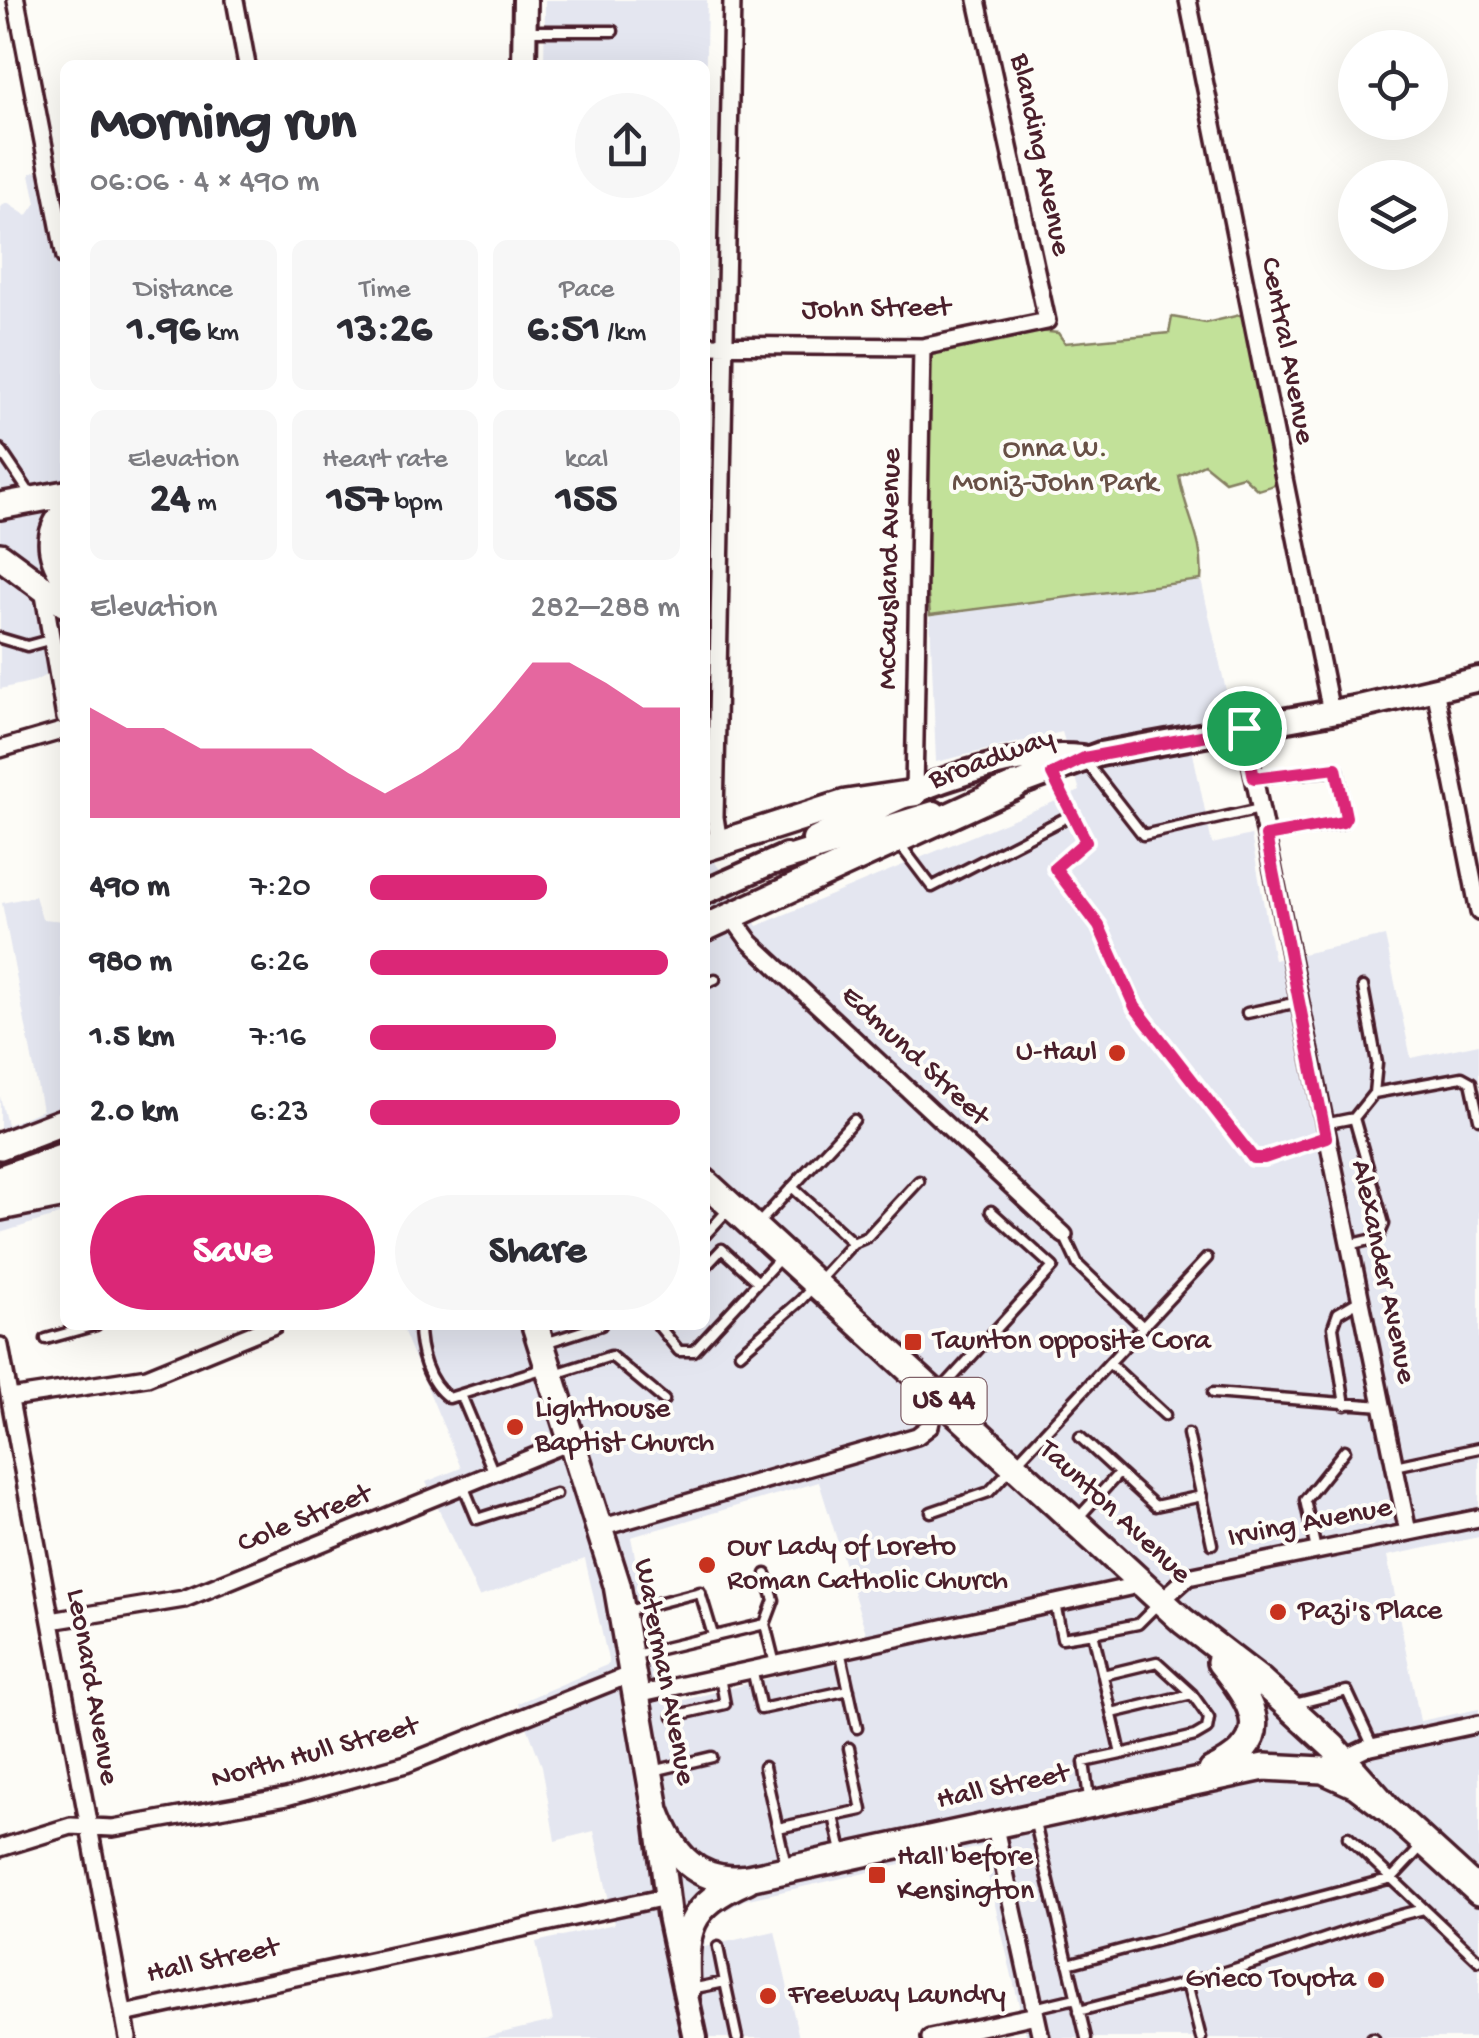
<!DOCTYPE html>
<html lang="en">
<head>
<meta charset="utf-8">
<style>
	:root { --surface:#fff; --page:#f7f7f7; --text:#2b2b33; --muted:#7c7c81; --accent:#db2777 }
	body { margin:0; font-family:"Gochi Hand",sans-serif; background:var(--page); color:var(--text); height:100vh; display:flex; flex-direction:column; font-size:38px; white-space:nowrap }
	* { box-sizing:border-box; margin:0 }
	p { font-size:32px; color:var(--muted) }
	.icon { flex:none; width:55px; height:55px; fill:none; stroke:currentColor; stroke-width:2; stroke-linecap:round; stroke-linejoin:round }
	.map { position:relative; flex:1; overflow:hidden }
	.details { position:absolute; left:60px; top:60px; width:650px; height:1270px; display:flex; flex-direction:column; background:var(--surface); border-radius:15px; box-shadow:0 10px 40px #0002 }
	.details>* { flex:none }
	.tools { position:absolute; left:1338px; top:30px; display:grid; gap:20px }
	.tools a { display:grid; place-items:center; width:110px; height:110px; border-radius:50%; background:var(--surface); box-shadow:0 10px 40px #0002; font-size:50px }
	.pin { position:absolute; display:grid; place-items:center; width:85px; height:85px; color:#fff; margin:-42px; border:5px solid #fff; border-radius:50%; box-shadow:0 2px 10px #0007 }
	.round { display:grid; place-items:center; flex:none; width:105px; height:105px; border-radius:52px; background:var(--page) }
	.overview { display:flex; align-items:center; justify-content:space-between; height:170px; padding:0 30px }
	h1 { font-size:55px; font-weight:800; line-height:75px }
	.stats { display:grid; grid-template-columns:repeat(3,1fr); gap:15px; height:170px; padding:10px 30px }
	.stats div { display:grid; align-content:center; border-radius:15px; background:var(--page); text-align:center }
	.stats b { font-size:42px; font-weight:800 }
	.stats small { font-size:28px; font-weight:400 }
	.stats p { font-size:28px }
	.chart { height:280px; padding:20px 30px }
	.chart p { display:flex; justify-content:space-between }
	.chart svg { width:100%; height:180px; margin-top:10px; fill:var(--accent); opacity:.7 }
	.primary-button { display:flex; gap:20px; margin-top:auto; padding:20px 30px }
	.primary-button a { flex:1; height:115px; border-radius:60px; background:var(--accent); color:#fff; font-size:40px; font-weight:800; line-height:115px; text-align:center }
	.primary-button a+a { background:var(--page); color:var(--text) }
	ul { padding:0 30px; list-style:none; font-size:32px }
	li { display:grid; grid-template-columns:160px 120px 1fr; align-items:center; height:75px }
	li i { height:25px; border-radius:12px; background:var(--accent) }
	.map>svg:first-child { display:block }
	.built { fill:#e4e6f0; fill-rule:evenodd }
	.green { fill:#c2e199; stroke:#868062; stroke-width:2.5 }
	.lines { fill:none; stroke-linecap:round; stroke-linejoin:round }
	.service-casing { stroke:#4a1f2b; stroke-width:15 }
	.minor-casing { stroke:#4a1f2b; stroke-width:22 }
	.secondary-casing { stroke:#4a1f2b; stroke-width:30 }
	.trunk-casing { stroke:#4a1f2b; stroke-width:32 }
	.service { stroke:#fdfcf7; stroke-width:8 }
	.minor { stroke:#fdfcf7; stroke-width:15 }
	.secondary { stroke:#fdfcf7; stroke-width:22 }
	.trunk { stroke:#fdfcf7; stroke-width:25 }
	.route-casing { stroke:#fff; stroke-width:20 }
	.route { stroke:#db2777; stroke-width:12 }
	.poi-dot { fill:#c8321e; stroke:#fdfcf7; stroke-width:4 }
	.labels { text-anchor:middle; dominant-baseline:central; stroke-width:8; stroke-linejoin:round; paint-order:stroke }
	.shield { fill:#fdfcf7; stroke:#806168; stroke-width:2.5 }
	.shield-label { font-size:28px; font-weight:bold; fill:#4a1f2b }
	.street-label { font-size:30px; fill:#4a1f2b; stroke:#fdfcf7 }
	.park-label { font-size:30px; fill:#685046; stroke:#fdfcf7 }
	.poi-label { font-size:30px; fill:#4a1f2b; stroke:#fdfcf7; text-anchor:start }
</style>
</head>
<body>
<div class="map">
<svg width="1479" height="2038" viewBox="0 0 1479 2038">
	<rect width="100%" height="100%" fill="#fdfcf7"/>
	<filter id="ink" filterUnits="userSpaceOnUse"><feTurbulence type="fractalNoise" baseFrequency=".01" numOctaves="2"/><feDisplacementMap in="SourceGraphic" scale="20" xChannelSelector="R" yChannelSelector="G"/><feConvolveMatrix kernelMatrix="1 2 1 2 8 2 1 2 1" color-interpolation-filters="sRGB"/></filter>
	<g filter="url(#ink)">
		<!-- built -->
		<path class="built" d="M545,0H707L705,105V65H544Z
			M34,171L45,175L65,254V665L35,681L0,689V207L7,203L27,216L36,203L30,174Z
			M1201,580L1235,730L1190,739L1212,844L1251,835L1274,960L1385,936L1411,1058L1479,1044V1537L1387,1556L1420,1721L1479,1709V2038H1027L981,1847L744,1900L716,1916L706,1932L704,1947L775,1931L799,2038H480L553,2021L536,1942L614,1924L594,1831L555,1841L542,1766L518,1703L609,1664L585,1559L479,1597L426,1482L461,1468L401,1325H705V847L757,926L1080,791L1062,732L936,762L930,615ZM819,1482L872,1652L665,1705L631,1537Z
			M35,896L42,919L65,921V1213L0,1233V1096L7,1125L42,1110L2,903Z"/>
		<!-- green -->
		<path class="green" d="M1244,314L1281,483L1258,490L1243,476L1225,481L1204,464L1179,476C1185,513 1205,542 1201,580L930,615L917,489L929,355L1039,331L1058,333L1065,343L1169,333L1172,317L1206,323Z"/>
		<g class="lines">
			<defs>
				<path id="service" d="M529,31H613
					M0,449L31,495
					M0,638L27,646L49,640
					M1086,762L1143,835L1260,809
					M1052,774L1086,841L1055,868L1099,926L1135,1007L1253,1157L1264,1158L1326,1137
					M1254,778L1338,770L1346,817L1343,823L1266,836
					M898,842L932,887L1069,816
					M705,983L715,979
					M1363,987L1377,1063L1374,1093
					M1247,1013L1299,1002
					M1324,1124L1354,1118L1374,1093L1462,1077L1471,1082L1479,1119
					M759,1223L854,1120
					M705,1235L729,1209
					M1064,1235L1078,1265L1143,1327
					M853,1243L867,1237L919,1181
					M1349,1245L1378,1238L1384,1224L1354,1118
					M705,1267L722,1249L758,1282
					M419,1325C419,1350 427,1383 449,1398L542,1369
					M658,1325L679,1351H694L781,1257
					M46,1339L96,1325
					M545,1343L601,1325
					M740,1353L800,1301L853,1243L792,1187
					M1109,1363L1165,1415
					M555,1374L611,1356L664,1400
					M940,1391L1053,1267L991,1211
					M1213,1393L1382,1406
					M462,1397L493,1471
					M1345,1405L1333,1327L1338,1313L1360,1300
					M1188,1434L1212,1544
					M1080,1437L1155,1506L1202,1496
					M1395,1466L1479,1448
					M463,1485L477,1519L556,1494
					M931,1512L989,1492L1207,1258
					M1078,1518L1119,1473
					M1316,1550L1305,1500L1345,1450
					M1055,1603L1062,1638L1093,1633L1121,1754L1084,1762L1089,1798
					M627,1611L700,1592L713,1635
					M765,1624L774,1600L766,1574
					M1093,1633L1138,1624L1159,1603
					M840,1650L857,1728
					M635,1655L765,1624L775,1664
					M752,1669L761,1709L849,1690
					M1103,1675L1157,1662L1192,1694L1209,1718L1207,1729L1195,1736L1121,1754
					M1295,1704L1347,1691L1373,1747
					M1112,1713L1192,1694
					M673,1716L725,1704L720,1677
					M764,1767L786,1865
					M653,1771L712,1757
					M834,1816L842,1852
					M1034,1819L1086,2038
					M778,1828L862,1810L849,1748
					M1348,1837L1479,1961
					M718,1947L725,1982
					M1068,1964L1392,1878L1423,1845
					M691,1989L725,1982L737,2038
					M1034,2008L1076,1998
					M1079,2011L1187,1983
					M1201,2038L1187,1983C1268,1962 1343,1928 1424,1909
					M1372,2038H1374"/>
				<path id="minor" d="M16,0L65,257
					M235,0L247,65
					M1188,0L1331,712
					M705,345L922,347L1047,321L977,0
					M43,589L65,718
					M1435,689L1479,912
					M1244,728L1408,1532
					M0,749L65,730
					M914,793L922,347
					M719,843L715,817L732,0
					M732,917L750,942L1064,1235
					M0,1346L128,2038
					M10,1398L147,1377L274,1325
					M600,1528L917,1436L930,1426L937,1395
					M1161,1601L1188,1577L1479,1518
					M51,1621L184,1599L572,1441
					M637,1695L1143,1584
					M1344,1759L1367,1748L1479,1724
					M994,1823L1041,2038
					M0,1848L71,1826L113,1828L286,1797L406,1764L634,1673
					M124,2014L666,1897
					M930,2038L1036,2015"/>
				<path id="secondary" d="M524,65L525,0
					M997,792L1100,754L1359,707L1479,679
					M814,840C887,801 996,748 1081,757
					M775,862L934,813
					M705,892L786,856
					M0,1177L65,1154
					M0,1198L65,1171
					M657,1819L669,1916L695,2038"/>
				<path id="trunk" d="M0,506L65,494
					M65,512C47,533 49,554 65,577
					M0,556L65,604
					M705,848L846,803L914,793
					M705,928L1015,786
					M0,1146L65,1121
					M705,1182L1183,1621L1261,1681L1333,1747L1388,1809L1479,1892
					M0,1207L65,1194
					M535,1325L617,1585L656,1810C672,1854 696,1885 748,1878L1264,1767L1323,1770L1356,1785L1388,1809
					M1212,1771C1276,1741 1256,1706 1220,1662
					M687,1990C684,1929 687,1906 747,1880"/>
			</defs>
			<!-- service casing -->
			<use href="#service" class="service-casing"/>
			<!-- minor casing -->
			<use href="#minor" class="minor-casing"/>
			<!-- secondary casing -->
			<use href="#secondary" class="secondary-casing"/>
			<!-- trunk casing -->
			<use href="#trunk" class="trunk-casing"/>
			<!-- service -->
			<use href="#service" class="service"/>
			<!-- minor -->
			<use href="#minor" class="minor"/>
			<!-- secondary -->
			<use href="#secondary" class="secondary"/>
			<!-- trunk -->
			<use href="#trunk" class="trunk"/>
		</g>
	</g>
	<g class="lines" filter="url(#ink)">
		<defs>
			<path id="route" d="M1244,728L1254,778L1336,768L1346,817L1343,822L1266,836L1326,1137L1264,1158H1253L1135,1007L1099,926L1055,868L1086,841L1052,774L1084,758Z"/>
		</defs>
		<!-- route casing -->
		<use href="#route" class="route-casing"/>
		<!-- route -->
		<use href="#route" class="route"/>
	</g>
	<!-- markers -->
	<g class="poi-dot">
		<circle cx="1117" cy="1053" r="10"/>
		<rect x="903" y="1332" width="20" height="20" rx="5"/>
		<circle cx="515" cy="1427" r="10"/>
		<circle cx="707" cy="1565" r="10"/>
		<circle cx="1278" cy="1612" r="10"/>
		<rect x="867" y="1865" width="20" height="20" rx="5"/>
		<circle cx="1376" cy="1980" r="10"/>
		<circle cx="768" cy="1996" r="10"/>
	</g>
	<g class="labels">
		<!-- shield labels -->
		<rect class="shield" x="901.5" y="1378" width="85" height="46" rx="8"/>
		<g class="shield-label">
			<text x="944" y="1401">US 44</text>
		</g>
		<!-- street labels -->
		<g class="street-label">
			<text transform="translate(1039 155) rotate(78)">Blanding Avenue</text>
			<text transform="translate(876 310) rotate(-1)">John Street</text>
			<text transform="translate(1286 351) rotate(79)">Central Avenue</text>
			<text transform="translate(891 569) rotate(-89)">McCausland Avenue</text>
			<text transform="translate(992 760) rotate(-20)">Broadway</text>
			<text transform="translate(914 1057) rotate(43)">Edmund Street</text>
			<text transform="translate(1382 1272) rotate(78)">Alexander Avenue</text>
			<text transform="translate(1114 1513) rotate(43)">Taunton Avenue</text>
			<text transform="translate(305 1520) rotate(-22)">Cole Street</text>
			<text transform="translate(1310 1524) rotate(-11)">Irving Avenue</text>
			<text transform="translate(663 1672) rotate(79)">Waterman Avenue</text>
			<text transform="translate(91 1687) rotate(80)">Leonard Avenue</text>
			<text transform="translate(315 1754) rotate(-15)">North Hull Street</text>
			<text transform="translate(1003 1788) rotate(-12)">Hall Street</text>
			<text transform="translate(213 1962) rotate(-12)">Hall Street</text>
		</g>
		<!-- park labels -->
		<g class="park-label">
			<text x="1055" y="450">Onna W.<tspan x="1055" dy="34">Moniz-John Park</tspan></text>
		</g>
		<!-- poi labels -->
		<g class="poi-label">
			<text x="1097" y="1053" text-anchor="end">U-Haul</text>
			<text x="933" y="1342">Taunton opposite Cora</text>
			<text x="535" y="1410">Lighthouse<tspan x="535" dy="34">Baptist Church</tspan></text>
			<text x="727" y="1548">Our Lady of Loreto<tspan x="727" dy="34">Roman Catholic Church</tspan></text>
			<text x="1298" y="1612">Pazi's Place</text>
			<text x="897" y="1858">Hall before<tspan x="897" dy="34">Kensington</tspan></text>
			<text x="1356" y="1980" text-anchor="end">Grieco Toyota</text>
			<text x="788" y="1996">Freeway Laundry</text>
		</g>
	</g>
</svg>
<div class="tools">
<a><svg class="icon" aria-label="locate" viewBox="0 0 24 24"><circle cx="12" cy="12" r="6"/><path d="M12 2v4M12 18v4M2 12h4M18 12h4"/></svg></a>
<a><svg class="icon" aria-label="layers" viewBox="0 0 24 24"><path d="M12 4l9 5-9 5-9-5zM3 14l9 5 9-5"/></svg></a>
</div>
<div class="pin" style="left:1244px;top:728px;background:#1e9e55"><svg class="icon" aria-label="arrive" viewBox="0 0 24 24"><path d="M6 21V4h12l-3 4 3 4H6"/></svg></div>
<section class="details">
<div class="overview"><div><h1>Morning run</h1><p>06:06 · 4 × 490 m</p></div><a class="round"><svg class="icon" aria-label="share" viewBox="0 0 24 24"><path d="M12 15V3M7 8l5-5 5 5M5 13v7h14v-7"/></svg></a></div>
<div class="stats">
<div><p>Distance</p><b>1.96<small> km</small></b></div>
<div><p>Time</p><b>13:26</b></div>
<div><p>Pace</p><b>6:51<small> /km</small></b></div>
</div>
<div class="stats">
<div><p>Elevation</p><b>24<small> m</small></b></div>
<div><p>Heart rate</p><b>157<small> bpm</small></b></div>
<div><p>kcal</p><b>155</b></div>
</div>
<div class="chart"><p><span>Elevation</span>282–288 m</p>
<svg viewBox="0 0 160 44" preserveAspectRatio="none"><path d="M0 44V17L10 22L20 22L30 27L40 27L50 27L60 27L70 33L80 38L90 33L100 27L110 17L120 6L130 6L140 11L150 17L160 17V44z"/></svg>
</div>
<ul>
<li><b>490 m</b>7:20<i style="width:57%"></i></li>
<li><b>980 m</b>6:26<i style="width:96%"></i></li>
<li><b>1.5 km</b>7:16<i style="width:60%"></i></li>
<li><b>2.0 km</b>6:23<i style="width:100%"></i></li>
</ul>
<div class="primary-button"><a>Save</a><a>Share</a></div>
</section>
</div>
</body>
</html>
